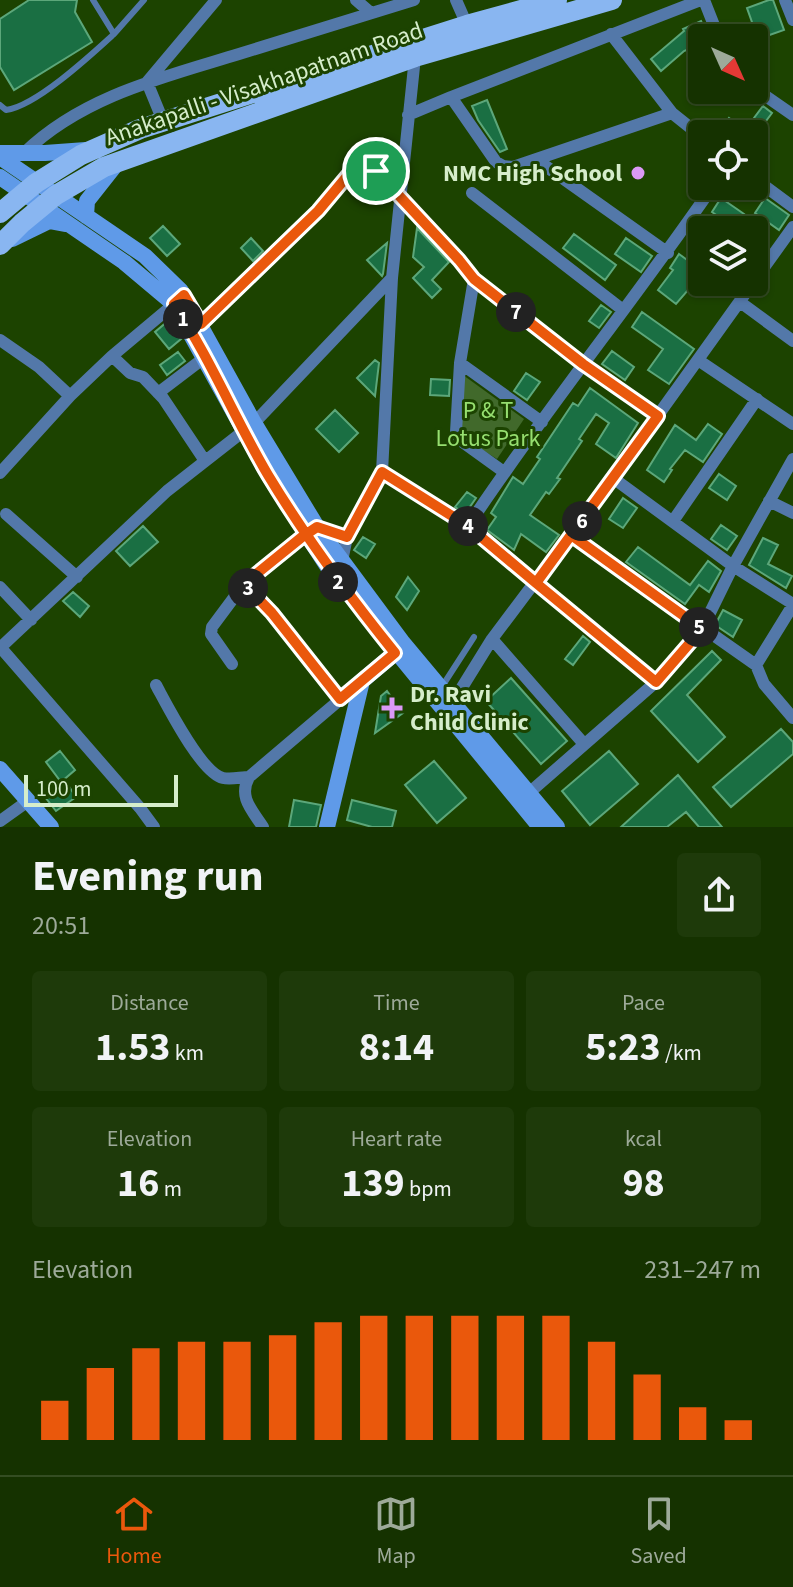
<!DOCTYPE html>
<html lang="en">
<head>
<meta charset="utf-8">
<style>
	:root { --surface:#153200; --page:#1e3a0a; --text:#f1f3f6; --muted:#9daa99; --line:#344d22; --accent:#ea580c }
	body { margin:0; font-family:"Source Sans 3",sans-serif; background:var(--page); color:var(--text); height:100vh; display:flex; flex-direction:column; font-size:30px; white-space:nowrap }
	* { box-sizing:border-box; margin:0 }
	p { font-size:26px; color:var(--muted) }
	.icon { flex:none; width:44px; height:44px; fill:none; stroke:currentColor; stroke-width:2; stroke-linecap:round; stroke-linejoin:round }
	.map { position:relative; height:827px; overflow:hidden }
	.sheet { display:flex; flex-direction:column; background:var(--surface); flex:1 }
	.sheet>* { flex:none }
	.needle { width:52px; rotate:135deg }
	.tools { position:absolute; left:688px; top:24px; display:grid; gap:16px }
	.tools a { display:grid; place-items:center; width:80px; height:80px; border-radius:8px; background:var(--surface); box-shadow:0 2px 6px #0004,0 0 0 2px var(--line); font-size:40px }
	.scale { position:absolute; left:24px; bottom:20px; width:154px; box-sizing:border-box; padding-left:8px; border:4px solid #d6edcb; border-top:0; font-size:22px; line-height:28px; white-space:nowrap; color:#d6edcb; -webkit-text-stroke:6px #1c4300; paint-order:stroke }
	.pin { position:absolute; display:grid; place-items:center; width:68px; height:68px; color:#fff; margin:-34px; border:4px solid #fff; border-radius:50%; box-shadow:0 2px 8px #0007 }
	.km { position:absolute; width:40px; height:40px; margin:-20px; border-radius:50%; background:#222; color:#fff; font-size:22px; line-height:40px; text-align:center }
	.round { display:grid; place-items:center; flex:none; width:84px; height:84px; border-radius:8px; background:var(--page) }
	.overview { display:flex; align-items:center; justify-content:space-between; height:136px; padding:0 32px }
	h1 { font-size:44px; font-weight:700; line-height:60px }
	.stats { display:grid; grid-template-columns:repeat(3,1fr); gap:12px; height:136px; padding:8px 32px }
	.stats div { display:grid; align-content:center; border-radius:8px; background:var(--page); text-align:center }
	.stats b { font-size:40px; font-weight:700 }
	.stats small { font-size:22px; font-weight:400 }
	.stats p { font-size:22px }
	.chart { height:224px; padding:16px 32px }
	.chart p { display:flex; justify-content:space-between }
	.chart svg { width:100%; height:144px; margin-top:8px; stroke:var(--accent); stroke-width:6 }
	.tab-bar { display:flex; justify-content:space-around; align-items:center; height:112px; border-top:2px solid var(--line); background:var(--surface); font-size:22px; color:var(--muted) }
	.tab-bar a { display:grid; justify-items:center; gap:4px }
	.tab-bar .on { color:var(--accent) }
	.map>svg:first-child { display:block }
	.green { fill:#41692b }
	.building { fill:#1a6f43; stroke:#5ca77a; stroke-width:2 }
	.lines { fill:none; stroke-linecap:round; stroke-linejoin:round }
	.lane { stroke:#5378a9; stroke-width:6 }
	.street { stroke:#5378a9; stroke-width:12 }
	.secondary { stroke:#5f9ae8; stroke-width:16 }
	.primary { stroke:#89b6f1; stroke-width:20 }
	.route-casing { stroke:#fff; stroke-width:16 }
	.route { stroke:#ea580c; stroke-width:10 }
	.poi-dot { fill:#db99f6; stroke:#1c4300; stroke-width:3 }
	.labels { text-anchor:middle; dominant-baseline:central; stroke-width:6; stroke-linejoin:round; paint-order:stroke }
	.street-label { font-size:24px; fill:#d6edcb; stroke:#1c4300 }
	.poi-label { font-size:24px; font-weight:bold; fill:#d6edcb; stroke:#1c4300; text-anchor:end }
	.park-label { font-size:24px; fill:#96df6f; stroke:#1c4300 }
</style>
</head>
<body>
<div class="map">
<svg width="793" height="827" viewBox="0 0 793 827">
	<rect width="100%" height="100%" fill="#1c4300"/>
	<!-- green -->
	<path class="green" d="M463,375L524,419L497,459L459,435Z"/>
	<!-- building -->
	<path class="building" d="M29,0H77L75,12L92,42L14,90L0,67V19Z
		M769,0H773L784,30L758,39L747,8Z
		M701,21L708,38H702V43L684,51L661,71L651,59L684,31L683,29Z
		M487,100L507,149L500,152L478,120L472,106Z
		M763,106L772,113L757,133L748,126Z
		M729,118L740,126L734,134H717Z
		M721,198L744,214L735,228L712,212Z
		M765,198L789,215L779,230L755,213Z
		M163,226L180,244L167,256L150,238Z
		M417,228L449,262L432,280L441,289L432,298L413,278L424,267L413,257Z
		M574,234L616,265L605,280L563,248Z
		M251,238L263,251L253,261L241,248Z
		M626,238L652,256L641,272L615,254Z
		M387,243L383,274L382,276L367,260Z
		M679,254L702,271V274L676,304L658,290L673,270L670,268Z
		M601,305L611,312L599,328L589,321Z
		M642,312L694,349L669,384L648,370L663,349L632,327Z
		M168,321L181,339L169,349L155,332Z
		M612,351L634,367L625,380L602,364Z
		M178,352L185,361L167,375L160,365Z
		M375,360L379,363L375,396L357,378Z
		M526,373L540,382L527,400L514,391Z
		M431,379L450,380L449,396L430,395Z
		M590,388L638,423L616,458L596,444L609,423L596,414L579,439L582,441L557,478L560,479L549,494L546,492L530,515L559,535L546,552L521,534L514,550L487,530L496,517L491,513L513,477L523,484L540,459L537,457L573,403L578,406Z
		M335,410L358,433L339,452L316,429Z
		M708,424L722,434L703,462L685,450L670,469L672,470L664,482L647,470L675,425L696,440Z
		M719,474L736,486L727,500L709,488Z
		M467,492L476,498L465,514L455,507Z
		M623,498L637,508L623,528L609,519Z
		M721,525L737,536L727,550L711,539Z
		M143,526L158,542L130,566L116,551Z
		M363,537L375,544L366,558L354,550Z
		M763,538L778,545L768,564L792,576L786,588L749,565Z
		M638,547L690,585L708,561L721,571L709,592L699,585L685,604L626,562Z
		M408,577L419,591L407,610L396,597Z
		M73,592L89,606L80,617L63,601Z
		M723,610L742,620L733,637L715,625Z
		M583,636L590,642L573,665L565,659Z
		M712,651L721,660L687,695L725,737L698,762L651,711Z
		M511,678L567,741L541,764L486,701Z
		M387,691L403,713L375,733L381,696Z
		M781,729L793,742V754L731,807L713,787Z
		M60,751L75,770L61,782L46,762Z
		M609,751L638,784L590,825L562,791Z
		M434,761L466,798L437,823L405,785Z
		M678,775L722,827H699L686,812L667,827H621Z
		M66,782L76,797L56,811L45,797Z
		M294,800L321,805L316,827H289Z
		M352,800L396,811L392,827H372L347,820Z"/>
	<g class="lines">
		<!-- lane -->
		<path class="lane" d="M114,34L144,0
			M0,105L6,110C36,106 91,55 114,34L93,0
			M443,685L474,637"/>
		<!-- street -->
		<path class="street" d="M356,0L371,13
			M456,0L467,25
			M704,0L719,38
			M785,0L793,20
			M611,34L672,113L702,137
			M754,88L793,115
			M672,113L513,167L503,166L496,162L451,97L701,0
			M408,115L451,97
			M163,121L147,82L216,0
			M25,152C83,96 164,77 239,54C297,36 356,18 414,0
			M537,160L668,253
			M754,178L793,207
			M472,193L623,310
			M474,279L460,363L456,432L461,441L504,472
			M740,302L793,341
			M201,324L318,211L354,168L364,165L376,171L459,260L474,279L583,364L658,416
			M0,340L39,367L70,396L112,356L180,299
			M112,356L130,373L143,377L163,398L205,461
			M698,360L793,424
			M460,363L542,422
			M158,393L204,358
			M382,472L468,526
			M0,473L70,396
			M613,478L733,566L793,604
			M769,501L793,513
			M6,514L77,577
			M673,521L757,399
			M571,535L756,665L793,605
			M342,561L347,537L382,472L392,278L415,57
			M244,584L272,613L340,699
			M0,587L31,620
			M492,639L584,744
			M0,648L167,491L254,423L392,278
			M1,648L140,808L154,827
			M232,664L211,634L212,627L244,584L317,527L347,537
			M756,665L764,684L793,718
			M656,682L468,526C545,410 634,301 713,186
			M156,685C167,705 201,773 223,778C231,780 241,777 249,777
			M446,708L453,702L492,639L613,478L793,227
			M522,799L656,682L702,629L733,566L793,459
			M0,821L28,801
			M263,827C252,810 238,797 249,777L362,681"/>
		<!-- secondary -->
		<path class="secondary" d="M0,153H45L86,150
			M0,157L145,256L181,291L254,423L317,527L403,643L557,827
			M0,177L124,262L174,304L269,476L331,572L540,827
			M86,216L87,201L117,163
			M12,239L49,221L65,224
			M0,769L51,827
			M327,827L362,681L395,653"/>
		<!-- primary -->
		<path class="primary" d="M0,213L36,183L81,155L140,129L467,25L557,0
			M0,245L22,223L56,195L104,167L415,57L612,0"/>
	</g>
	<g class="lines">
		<defs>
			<path id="route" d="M376,171L364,165L354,168L318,211L201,324L184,295L174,304C210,358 235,419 268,475C306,538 349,596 395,653L340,699L272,613L244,584L302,537L317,527L347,537L382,472L468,526L536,583L571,535L702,629L656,682L536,583L658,416L583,364L474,279L459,260L376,171"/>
		</defs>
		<!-- route casing -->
		<use href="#route" class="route-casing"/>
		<!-- route -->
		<use href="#route" class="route"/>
	</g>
	<!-- markers -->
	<g class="poi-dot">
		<circle cx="638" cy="173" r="8"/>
		<path d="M388 696h8v8h8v8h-8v8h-8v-8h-8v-8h8z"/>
	</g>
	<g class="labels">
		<!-- street labels -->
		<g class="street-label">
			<text transform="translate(264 84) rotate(-19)">Anakapalli - Visakhapatnam Road</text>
		</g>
		<!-- poi labels -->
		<g class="poi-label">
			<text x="622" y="173">NMC High School</text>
			<text x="410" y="694" text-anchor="start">Dr. Ravi<tspan x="410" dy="28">Child Clinic</tspan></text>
		</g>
		<!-- park labels -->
		<g class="park-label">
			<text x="488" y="410">P &amp; T<tspan x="488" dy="28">Lotus Park</tspan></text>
		</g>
	</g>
</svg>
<div class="tools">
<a><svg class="needle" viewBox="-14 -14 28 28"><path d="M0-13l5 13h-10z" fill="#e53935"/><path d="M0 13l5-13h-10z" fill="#9daa99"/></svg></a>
<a><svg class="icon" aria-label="locate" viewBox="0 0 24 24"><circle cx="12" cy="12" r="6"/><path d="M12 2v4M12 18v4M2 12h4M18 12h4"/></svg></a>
<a><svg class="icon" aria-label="layers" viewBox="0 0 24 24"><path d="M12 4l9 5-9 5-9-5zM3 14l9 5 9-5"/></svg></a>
</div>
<div class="scale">100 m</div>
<div class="pin" style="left:376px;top:171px;background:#1e9e55"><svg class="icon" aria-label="arrive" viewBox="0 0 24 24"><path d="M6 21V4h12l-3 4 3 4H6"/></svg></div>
<b class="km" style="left:183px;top:319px">1</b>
<b class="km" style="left:338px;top:582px">2</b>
<b class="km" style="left:248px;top:588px">3</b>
<b class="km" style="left:468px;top:526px">4</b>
<b class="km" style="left:699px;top:627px">5</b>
<b class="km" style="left:582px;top:521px">6</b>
<b class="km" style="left:516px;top:312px">7</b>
</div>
<section class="sheet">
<div class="overview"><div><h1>Evening run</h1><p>20:51</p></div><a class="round"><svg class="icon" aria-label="share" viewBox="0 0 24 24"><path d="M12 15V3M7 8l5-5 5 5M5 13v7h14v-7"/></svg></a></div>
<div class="stats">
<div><p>Distance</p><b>1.53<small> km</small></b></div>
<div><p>Time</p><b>8:14</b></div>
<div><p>Pace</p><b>5:23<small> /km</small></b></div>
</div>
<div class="stats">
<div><p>Elevation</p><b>16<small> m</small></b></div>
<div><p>Heart rate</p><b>139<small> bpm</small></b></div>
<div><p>kcal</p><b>98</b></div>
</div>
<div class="chart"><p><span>Elevation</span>231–247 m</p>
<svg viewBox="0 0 160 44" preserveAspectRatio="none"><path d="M5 44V32M15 44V22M25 44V16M35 44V14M45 44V14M55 44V12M65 44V8M75 44V6M85 44V6M95 44V6M105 44V6M115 44V6M125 44V14M135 44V24M145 44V34M155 44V38"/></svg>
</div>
</section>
<nav class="tab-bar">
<a class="on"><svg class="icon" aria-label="home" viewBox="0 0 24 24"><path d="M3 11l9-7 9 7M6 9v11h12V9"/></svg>Home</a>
<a><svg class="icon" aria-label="map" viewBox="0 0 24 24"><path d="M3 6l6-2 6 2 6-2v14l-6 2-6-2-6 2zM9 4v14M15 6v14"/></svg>Map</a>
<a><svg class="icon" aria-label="saved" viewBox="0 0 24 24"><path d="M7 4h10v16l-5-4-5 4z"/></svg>Saved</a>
</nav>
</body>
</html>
